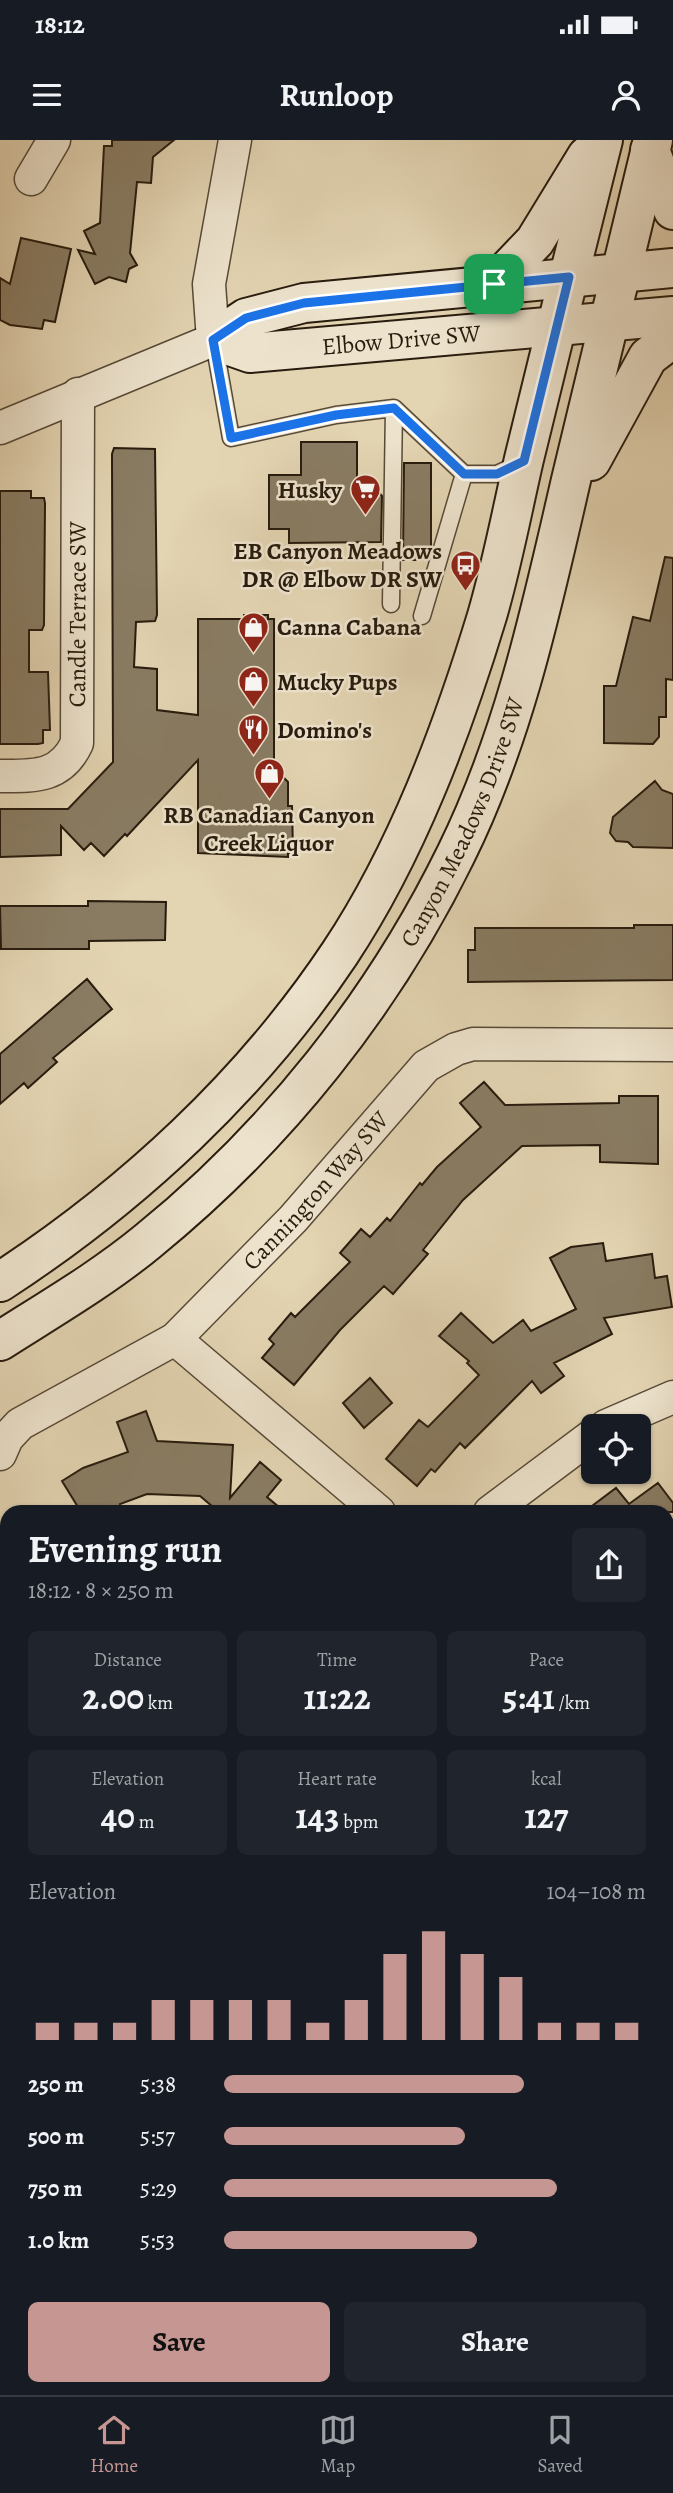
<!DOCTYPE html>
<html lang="en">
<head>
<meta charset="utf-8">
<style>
	:root { --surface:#171b24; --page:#20242c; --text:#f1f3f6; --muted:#9ea1a6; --line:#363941; --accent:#c59692 }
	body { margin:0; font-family:Alegreya,serif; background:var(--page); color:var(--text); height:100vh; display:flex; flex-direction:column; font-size:26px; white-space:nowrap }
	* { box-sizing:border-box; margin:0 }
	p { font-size:23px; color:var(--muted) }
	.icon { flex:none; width:38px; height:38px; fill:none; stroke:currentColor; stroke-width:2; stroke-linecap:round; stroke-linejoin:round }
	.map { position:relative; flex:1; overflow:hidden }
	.panel { position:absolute; left:0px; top:1365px; width:674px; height:891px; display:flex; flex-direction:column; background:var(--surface); border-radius:21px 21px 0 0; box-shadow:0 2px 5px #0004 }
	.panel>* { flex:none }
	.tools { position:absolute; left:581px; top:1274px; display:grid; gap:14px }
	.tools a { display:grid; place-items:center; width:70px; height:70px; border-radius:10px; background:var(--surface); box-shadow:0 2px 5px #0004; font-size:35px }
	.pin { position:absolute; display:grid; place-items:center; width:60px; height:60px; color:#fff; margin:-30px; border-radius:14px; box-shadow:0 4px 10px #0006 }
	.round { display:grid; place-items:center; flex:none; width:74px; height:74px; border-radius:10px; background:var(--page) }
	.head { display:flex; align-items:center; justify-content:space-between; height:119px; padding:0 28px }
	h1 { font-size:38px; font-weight:600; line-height:52px }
	.metrics { display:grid; grid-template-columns:repeat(3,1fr); gap:10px; height:119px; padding:7px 28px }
	.metrics div { display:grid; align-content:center; border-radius:10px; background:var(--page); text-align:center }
	.metrics b { font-size:35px; font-weight:600 }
	.metrics small { font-size:19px; font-weight:400 }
	.metrics p { font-size:19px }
	.chart { height:196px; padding:14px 28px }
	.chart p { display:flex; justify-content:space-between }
	.chart svg { width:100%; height:126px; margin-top:7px; stroke:var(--accent); stroke-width:6 }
	.button { display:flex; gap:14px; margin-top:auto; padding:14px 28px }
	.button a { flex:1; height:80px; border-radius:10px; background:var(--accent); color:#111; font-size:28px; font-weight:600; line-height:80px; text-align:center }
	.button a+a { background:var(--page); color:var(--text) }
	ul { padding:0 28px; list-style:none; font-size:23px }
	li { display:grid; grid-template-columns:112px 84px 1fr; align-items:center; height:52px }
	li i { height:18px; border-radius:9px; background:var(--accent) }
	.status { display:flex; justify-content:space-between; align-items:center; height:49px; padding:0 35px; background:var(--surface); direction:ltr }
	.status svg { height:19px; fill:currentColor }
	header { display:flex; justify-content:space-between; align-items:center; height:91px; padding:0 28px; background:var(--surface); font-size:32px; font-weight:600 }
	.tabs { display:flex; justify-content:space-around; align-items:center; height:98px; border-top:2px solid var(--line); background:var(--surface); font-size:19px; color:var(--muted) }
	.tabs a { display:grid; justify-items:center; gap:4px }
	.tabs .active { color:var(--accent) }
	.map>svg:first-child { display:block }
	.green { fill:#c3b596; stroke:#766852; stroke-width:2 }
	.building { fill:#897c63; stroke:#281c0e; stroke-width:2 }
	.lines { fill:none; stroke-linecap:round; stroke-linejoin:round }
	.lane-casing { stroke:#574a37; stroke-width:19 }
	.street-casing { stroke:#574a37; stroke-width:35 }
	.secondary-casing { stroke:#281c0e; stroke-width:42 }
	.lane { stroke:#ede3cd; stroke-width:16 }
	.street { stroke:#ede3cd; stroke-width:32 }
	.secondary { stroke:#ede3cd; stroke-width:38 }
	.route-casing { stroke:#fff; stroke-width:14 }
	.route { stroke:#1a73e8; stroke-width:9 }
	.labels { text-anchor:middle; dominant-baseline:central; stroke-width:5; stroke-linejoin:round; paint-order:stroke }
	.street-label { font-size:24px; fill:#281c0e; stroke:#ede3cd }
	.poi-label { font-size:24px; font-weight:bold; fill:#281c0e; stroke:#ede3cd; text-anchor:start }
</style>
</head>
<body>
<div class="status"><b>18:12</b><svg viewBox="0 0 49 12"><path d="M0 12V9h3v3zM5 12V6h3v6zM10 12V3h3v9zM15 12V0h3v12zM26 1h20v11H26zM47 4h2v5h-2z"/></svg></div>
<header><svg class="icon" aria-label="menu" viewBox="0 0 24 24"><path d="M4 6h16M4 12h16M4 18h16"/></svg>Runloop<svg class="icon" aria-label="person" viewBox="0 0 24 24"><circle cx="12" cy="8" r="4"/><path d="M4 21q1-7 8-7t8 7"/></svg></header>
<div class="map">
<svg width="673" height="2255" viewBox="0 0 673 2255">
	<rect width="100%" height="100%" fill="#e3d4b2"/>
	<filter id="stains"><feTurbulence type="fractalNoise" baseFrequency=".00286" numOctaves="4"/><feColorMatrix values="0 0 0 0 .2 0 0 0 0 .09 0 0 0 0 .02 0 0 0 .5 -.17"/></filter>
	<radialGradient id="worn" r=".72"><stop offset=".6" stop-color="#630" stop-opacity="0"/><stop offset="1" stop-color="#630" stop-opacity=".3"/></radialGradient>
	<!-- green -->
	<path class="green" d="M673,1442V1620L667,1626V1447Z
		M0,1751L7,1753V1910L0,1912Z
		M332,2249H412V2255H332Z"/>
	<!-- building -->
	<path class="building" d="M112,0H174L153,17L151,43L137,42L130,113L137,125L129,129L126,142L109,137L95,144L78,110L95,114L84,91L100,83L104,6H112Z
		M21,98L71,109L55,182L44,180L42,189L10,185L0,180V138L10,144Z
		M301,302H357V342H369L382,356L381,402L289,403V389H269V335H301Z
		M114,308L155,309L157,475L155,481L136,482L134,527L157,529V570L198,575V479H244V475H268V479H274V628L288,642V666H292L293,713H288V717L198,713V620L127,696L125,694L104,716L91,703L84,710L61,686V715L0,717V669H68L113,622L112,314Z
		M404,323H431V409L428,420H403Z
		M0,351H31V358H44L45,363L44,485L42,490H29V532H48L50,590H43V603L38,604H0Z
		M665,417L673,418V540L666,539V577H659V597L653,604L604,603V546H616L633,477L650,481Z
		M655,641L662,650L673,654V708L633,707L628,702L616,701L610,693L613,677Z
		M88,761L166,762L165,800L89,801V809H1L0,766H88Z
		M634,785H673V840L468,842V810H475V788H634Z
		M87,839L112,869L53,918L57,922L28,948L24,943L0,964V914Z
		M484,942L505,965L619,963V956H658V1024L600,1022V1005L522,1006L463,1060L423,1110L428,1114L393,1154L384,1146L340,1190L294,1245L262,1218L274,1204L269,1199L291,1173L295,1177L350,1122L340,1113L361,1089L370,1097L387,1078L390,1081L420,1043L422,1045L437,1027L481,987L460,963Z
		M603,1103L606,1121L652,1114L655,1138L667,1136L672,1167L604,1178L612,1194L554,1223L564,1236L541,1253L532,1241L465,1308L460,1303L435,1332L431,1329L417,1346L386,1319L419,1280L428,1287L479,1235L467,1223L469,1221L439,1196L461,1173L493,1203L523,1180L531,1191L576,1169L550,1118L571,1107Z
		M370,1238L392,1263L364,1288L343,1263Z
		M146,1271L157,1301L233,1305L230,1358L260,1322L281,1340L267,1357L285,1372H219L200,1356L147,1354L120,1364L123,1372H81L62,1341L83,1328L128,1312L117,1282Z
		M658,1343L673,1363V1372H584L616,1348L629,1364Z"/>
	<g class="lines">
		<defs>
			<path id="lane" d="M214,202L231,298L336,275L394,268L464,334H497L521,323
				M391,464L394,268
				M422,476L464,334"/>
			<g id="street">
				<path d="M31,39L54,0"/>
				<path d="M0,288L213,200L209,144L235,0"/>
				<path id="s1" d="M0,636C34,636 61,638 77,603L78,254"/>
				<path d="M175,1199L379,1372"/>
				<path d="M606,1286L673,1257"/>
				<path id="s2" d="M0,1314L7,1298L20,1284L175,1199L293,1079L426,926L456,909L473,904L673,905"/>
				<path d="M490,1372L593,1295"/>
				<path d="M0,1575L7,1577"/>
				<path d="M667,2077H673"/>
				<path d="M578,2249V2255"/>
			</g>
			<g id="secondary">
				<path d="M650,10L673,70"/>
				<path d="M494,144L535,101L587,16"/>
				<path d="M213,200L246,178L304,163L673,128"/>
				<path id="s3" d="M213,200L250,213L673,176"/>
				<path d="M591,321L648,217L673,198"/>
				<path d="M0,1142C132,1056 252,945 340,813C407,712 452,591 487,476C502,425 512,371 524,319C550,213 576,106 603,0"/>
				<path id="s4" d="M0,1201C50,1169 102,1139 148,1101C277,996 383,863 456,714C514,597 542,466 571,340C598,226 626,113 653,0"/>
			</g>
		</defs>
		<!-- lane casing -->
		<use href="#lane" class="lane-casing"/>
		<!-- street casing -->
		<use href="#street" class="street-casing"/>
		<!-- secondary casing -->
		<use href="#secondary" class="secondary-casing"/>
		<!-- lane -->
		<use href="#lane" class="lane"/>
		<!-- street -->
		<use href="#street" class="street"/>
		<!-- secondary -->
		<use href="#secondary" class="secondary"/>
	</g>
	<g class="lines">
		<defs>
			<path id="route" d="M569,137L524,321L497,334H464L394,268L336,275L231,298L213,200L246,178L304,163Z"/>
		</defs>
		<!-- route casing -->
		<use href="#route" class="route-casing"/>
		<!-- route -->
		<use href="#route" class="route"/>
	</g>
	<!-- icons -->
	<defs>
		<symbol id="supermarket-pin" viewBox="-11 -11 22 30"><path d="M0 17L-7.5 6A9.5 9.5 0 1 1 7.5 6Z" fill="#8f2418" stroke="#ede3cd"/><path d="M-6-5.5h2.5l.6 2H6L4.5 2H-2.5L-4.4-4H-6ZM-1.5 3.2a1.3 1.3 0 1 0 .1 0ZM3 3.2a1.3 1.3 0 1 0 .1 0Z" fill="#fff"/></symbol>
		<symbol id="bus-pin" viewBox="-11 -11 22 30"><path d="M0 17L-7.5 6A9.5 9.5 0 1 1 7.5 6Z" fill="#8f2418" stroke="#ede3cd"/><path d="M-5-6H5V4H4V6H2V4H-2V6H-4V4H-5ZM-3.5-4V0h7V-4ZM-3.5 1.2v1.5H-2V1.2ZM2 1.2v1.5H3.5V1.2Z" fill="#fff"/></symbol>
		<symbol id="shop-pin" viewBox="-11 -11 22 30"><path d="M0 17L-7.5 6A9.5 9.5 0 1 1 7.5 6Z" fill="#8f2418" stroke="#ede3cd"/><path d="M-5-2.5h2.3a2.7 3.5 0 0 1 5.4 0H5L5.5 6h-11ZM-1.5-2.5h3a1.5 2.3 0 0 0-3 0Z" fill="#fff"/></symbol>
		<symbol id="restaurant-pin" viewBox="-11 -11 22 30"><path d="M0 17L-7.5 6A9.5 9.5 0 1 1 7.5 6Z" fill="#8f2418" stroke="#ede3cd"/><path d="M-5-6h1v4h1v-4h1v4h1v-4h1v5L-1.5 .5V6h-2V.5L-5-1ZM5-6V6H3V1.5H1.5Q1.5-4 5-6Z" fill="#fff"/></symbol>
	</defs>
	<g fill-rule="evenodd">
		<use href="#supermarket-pin" x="348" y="332" width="35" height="47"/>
		<use href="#bus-pin" x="448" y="408" width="35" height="47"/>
		<use href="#shop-pin" x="236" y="470" width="35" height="47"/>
		<use href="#shop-pin" x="236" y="524" width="35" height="47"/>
		<use href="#restaurant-pin" x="236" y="572" width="35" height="47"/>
		<use href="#shop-pin" x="252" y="616" width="35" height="47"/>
	</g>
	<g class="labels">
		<!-- street labels -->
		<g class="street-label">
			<text stroke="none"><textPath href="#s3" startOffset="191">Elbow Drive SW</textPath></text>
			<text stroke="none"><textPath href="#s1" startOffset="219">Candle Terrace SW</textPath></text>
			<text stroke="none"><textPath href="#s4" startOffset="709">Canyon Meadows Drive SW</textPath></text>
			<text stroke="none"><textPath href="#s2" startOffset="418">Cannington Way SW</textPath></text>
		</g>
		<!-- poi labels -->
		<g class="poi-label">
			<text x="342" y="350" text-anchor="end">Husky</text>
			<text x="442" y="411" text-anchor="end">EB Canyon Meadows<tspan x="442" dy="28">DR @ Elbow DR SW</tspan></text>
			<text x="277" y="487">Canna Cabana</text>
			<text x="277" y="542">Mucky Pups</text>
			<text x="277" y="590">Domino's</text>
			<text x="269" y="675" text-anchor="middle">RB Canadian Canyon<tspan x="269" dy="28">Creek Liquor</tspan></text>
		</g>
	</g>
	<rect width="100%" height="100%" filter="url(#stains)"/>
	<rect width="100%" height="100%" fill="url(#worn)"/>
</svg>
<div class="tools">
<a><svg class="icon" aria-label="locate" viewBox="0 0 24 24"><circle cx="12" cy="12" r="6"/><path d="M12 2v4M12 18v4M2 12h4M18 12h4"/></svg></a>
</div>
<div class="pin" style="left:494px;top:144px;background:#1e9e55"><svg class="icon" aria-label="arrive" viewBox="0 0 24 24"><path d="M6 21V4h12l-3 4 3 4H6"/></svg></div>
<section class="panel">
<div class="head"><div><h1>Evening run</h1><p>18:12 · 8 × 250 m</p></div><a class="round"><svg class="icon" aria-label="share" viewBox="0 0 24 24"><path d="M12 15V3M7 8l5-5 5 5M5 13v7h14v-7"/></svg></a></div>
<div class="metrics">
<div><p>Distance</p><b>2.00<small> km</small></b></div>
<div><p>Time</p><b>11:22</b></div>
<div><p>Pace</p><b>5:41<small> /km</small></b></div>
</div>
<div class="metrics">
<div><p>Elevation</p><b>40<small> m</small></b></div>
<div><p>Heart rate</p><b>143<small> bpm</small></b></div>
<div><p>kcal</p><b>127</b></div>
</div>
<div class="chart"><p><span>Elevation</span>104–108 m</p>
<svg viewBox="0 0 160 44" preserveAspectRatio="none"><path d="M5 44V38M15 44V38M25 44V38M35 44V30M45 44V30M55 44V30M65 44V30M75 44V38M85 44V30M95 44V14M105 44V6M115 44V14M125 44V22M135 44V38M145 44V38M155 44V38"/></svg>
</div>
<ul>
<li><b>250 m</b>5:38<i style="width:71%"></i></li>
<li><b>500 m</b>5:57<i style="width:57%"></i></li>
<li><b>750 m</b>5:29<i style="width:79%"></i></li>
<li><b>1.0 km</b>5:53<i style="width:60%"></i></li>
</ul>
<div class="button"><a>Save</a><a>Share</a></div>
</section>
</div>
<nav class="tabs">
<a class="active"><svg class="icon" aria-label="home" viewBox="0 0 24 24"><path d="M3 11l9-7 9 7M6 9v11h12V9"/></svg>Home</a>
<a><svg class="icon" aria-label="map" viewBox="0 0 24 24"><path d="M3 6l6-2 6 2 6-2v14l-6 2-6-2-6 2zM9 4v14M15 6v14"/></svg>Map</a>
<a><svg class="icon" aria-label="saved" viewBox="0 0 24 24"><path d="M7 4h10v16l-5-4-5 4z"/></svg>Saved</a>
</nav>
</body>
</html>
